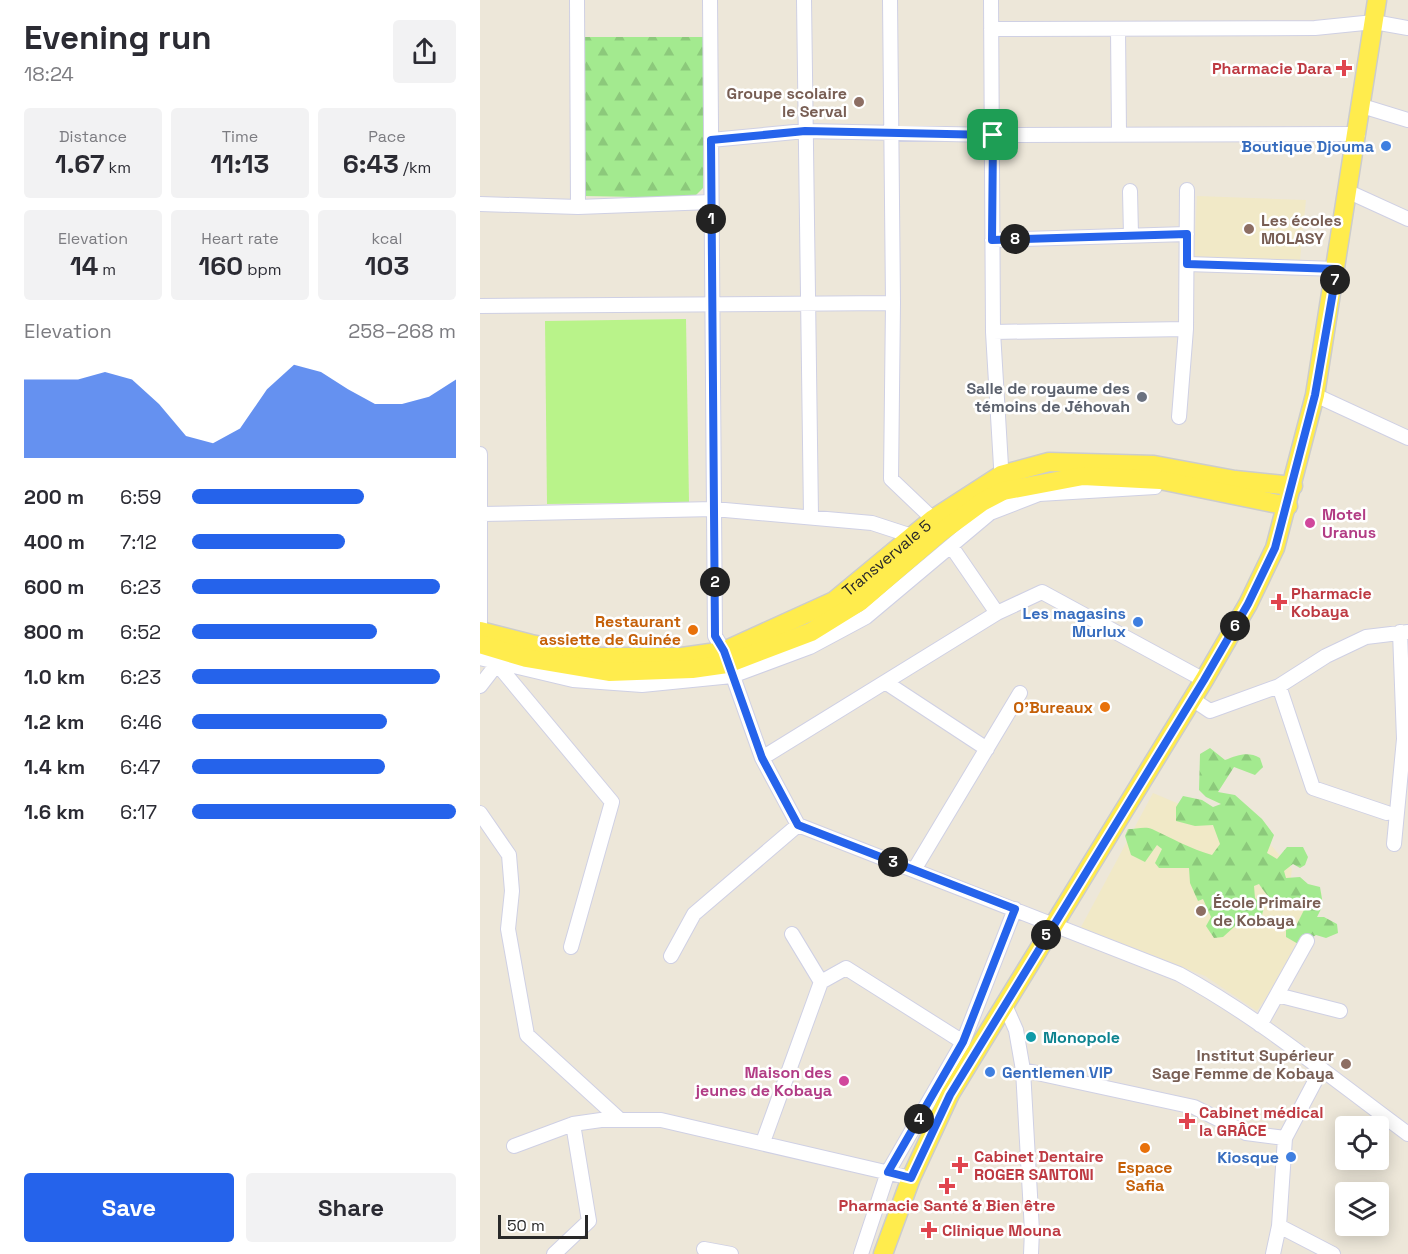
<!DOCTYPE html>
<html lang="en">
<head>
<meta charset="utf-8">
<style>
	:root { --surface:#fff; --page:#f2f2f3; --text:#2b2b33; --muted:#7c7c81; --accent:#2563eb }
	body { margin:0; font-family:"Space Grotesk",sans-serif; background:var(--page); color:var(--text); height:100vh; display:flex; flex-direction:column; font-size:22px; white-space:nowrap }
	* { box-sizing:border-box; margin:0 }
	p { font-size:20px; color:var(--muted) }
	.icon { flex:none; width:33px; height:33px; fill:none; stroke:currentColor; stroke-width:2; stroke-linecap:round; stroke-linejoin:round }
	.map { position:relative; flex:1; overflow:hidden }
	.side { display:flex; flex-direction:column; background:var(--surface); width:480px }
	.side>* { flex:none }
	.buttons { position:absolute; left:855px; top:1116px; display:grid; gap:12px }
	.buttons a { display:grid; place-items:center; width:54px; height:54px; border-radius:6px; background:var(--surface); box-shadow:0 3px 15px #0003; font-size:30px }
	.scale { position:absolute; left:18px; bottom:15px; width:90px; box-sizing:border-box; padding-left:6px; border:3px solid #292929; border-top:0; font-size:16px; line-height:21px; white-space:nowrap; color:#292929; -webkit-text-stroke:4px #fff; paint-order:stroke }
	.pin { position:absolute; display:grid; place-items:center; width:51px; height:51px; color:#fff; margin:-26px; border-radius:12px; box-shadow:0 3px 9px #0006 }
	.km { position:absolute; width:30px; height:30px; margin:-15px; border-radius:50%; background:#222; color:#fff; font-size:16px; line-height:30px; text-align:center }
	.round { display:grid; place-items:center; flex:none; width:63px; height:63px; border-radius:6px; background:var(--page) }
	.summary { display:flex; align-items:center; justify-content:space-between; height:102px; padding:0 24px }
	h1 { font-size:33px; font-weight:600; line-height:45px }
	.stats { display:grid; grid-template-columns:repeat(3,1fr); gap:9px; height:102px; padding:6px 24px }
	.stats div { display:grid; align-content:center; border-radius:6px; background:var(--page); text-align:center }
	.stats b { font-size:26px; font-weight:600 }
	.stats small { font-size:16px; font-weight:400 }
	.stats p { font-size:16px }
	.chart { height:168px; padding:12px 24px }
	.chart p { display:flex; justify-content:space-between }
	.chart svg { width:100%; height:108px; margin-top:6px; fill:var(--accent); opacity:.7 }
	.button { display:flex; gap:12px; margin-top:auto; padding:12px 24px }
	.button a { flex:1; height:69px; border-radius:6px; background:var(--accent); color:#fff; font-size:24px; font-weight:600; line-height:69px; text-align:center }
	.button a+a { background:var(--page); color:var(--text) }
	ul { padding:0 24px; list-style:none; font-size:20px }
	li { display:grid; grid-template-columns:96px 72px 1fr; align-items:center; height:45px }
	li i { height:15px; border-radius:8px; background:var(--accent) }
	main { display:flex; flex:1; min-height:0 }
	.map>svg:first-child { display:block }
	.education { fill:#f1e9c7 }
	.forest { fill:url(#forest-firs) }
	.pitch { fill:#b9f38a }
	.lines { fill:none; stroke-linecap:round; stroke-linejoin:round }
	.minor-casing { stroke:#cfd0e4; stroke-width:16 }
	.major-casing { stroke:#ccc; stroke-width:21 }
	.minor { stroke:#fff; stroke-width:14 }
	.major { stroke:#ffec4d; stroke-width:18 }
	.route-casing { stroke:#fff; stroke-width:12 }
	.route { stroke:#2563eb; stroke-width:8 }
	.health-dot { fill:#e0444e; stroke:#fff; stroke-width:2 }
	.education-dot { fill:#8d6e63; stroke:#fff; stroke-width:2 }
	.shop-dot { fill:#3f7fe0; stroke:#fff; stroke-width:2 }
	.worship-dot { fill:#6b7280; stroke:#fff; stroke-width:2 }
	.hotel-dot { fill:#d1479c; stroke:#fff; stroke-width:2 }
	.food-dot { fill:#e8710a; stroke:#fff; stroke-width:2 }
	.culture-dot { fill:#0f9aa8; stroke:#fff; stroke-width:2 }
	.labels { text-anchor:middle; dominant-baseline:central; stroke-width:5; stroke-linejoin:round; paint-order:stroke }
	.health-label { font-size:16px; font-weight:bold; fill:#be3a42; stroke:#fff; text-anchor:start }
	.education-label { font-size:16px; font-weight:bold; fill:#785e54; stroke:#fff; text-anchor:end }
	.shop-label { font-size:16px; font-weight:bold; fill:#366cbe; stroke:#fff; text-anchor:end }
	.worship-label { font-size:16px; font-weight:bold; fill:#5b616d; stroke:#fff; text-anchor:end }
	.hotel-label { font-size:16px; font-weight:bold; fill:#b23c85; stroke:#fff; text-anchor:start }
	.street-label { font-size:16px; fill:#292929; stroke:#fff }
	.food-label { font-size:16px; font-weight:bold; fill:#c56008; stroke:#fff; text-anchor:end }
	.culture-label { font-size:16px; font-weight:bold; fill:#0d838f; stroke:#fff; text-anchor:start }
</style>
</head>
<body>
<main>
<section class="side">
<div class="summary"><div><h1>Evening run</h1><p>18:24</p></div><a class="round"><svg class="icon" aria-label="share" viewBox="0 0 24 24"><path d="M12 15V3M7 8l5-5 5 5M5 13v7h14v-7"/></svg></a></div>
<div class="stats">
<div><p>Distance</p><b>1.67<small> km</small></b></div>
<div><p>Time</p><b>11:13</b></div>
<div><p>Pace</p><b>6:43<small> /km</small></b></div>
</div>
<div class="stats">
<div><p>Elevation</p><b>14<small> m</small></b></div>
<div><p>Heart rate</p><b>160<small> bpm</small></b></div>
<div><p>kcal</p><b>103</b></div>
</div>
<div class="chart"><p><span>Elevation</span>258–268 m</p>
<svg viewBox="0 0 160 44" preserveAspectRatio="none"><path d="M0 44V12L10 12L20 12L30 9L40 12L50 22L60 35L70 38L80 32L90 16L100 6L110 9L120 16L130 22L140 22L150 19L160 12V44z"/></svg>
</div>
<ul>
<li><b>200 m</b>6:59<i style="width:65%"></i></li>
<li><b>400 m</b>7:12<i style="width:58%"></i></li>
<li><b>600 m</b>6:23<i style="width:94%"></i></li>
<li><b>800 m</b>6:52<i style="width:70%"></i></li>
<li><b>1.0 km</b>6:23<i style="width:94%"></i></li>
<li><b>1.2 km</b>6:46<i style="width:74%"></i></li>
<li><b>1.4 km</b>6:47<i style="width:73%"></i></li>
<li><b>1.6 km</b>6:17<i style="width:100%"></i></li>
</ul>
<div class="button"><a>Save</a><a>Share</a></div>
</section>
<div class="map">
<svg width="928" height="1254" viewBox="0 0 928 1254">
	<defs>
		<pattern id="forest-firs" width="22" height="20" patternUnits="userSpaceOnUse" patternTransform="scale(1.5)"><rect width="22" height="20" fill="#a3ea8f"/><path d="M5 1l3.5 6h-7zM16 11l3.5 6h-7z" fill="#8cc97b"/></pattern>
	</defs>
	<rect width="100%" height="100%" fill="#ede7d9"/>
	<!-- education -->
	<path class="education" d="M717,196L826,200L820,260L714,258Z
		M673,793L787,841L812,869L810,882L842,893L804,971L777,1011L725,976L600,929Z"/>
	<!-- forest -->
	<path class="forest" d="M105,37H224L223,188L213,198L104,196Z
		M730,748L745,760C758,755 768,751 780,758L783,767L775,775L754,767L738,792L755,795L782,819L794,835L787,853L797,859L807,847H823L828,857L825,865L820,868L813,864L804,871L806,878L820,877L828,884L840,887L843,905L837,917H844L857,924L858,933L846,938L836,935L820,945L806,937V930L816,926L826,906L825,900C802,907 793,906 779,884L774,886L775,898L784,907L781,919L765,917L743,937L734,938L726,926L731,917L723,899L718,901L710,883L709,868H679L675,863L682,849L677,845L665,862L651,855L645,836L648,829C655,829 666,826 672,829C691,838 711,849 732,855L740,844L733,825L715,826L696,821V807L703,796L722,800L733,807L741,804L726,797L719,790L720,754Z"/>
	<!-- pitch -->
	<path class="pitch" d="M206,319L209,502L67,504L65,321Z"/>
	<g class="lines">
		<defs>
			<path id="minor" d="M97,0L98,207
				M230,0L235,636L244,651L282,758L318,825L699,974C780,1018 853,1079 928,1134
				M324,0L331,516
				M410,0L413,303L411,479L453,519
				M511,0L513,332L522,483
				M511,29L835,28L894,22L928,28
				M638,29L639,134
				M882,106L928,120
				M231,140L325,131L513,135L878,134
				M650,191L651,235
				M869,192L928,219
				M0,204L98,207L231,202
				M512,240L707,234
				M707,264L857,269
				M0,306L413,303
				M513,332L706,329
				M835,395L928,438
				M699,417L706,329L707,190
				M0,454V631
				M1,514L234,509L392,523L435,537
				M471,546L517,613
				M0,658L93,680L162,685L252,676L330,647L386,617L510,513L559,494L675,487
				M405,682L507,749
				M0,686L17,664L132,802L91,947
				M799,686L833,788L907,813
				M712,699L730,711L799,686L846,656L886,637L928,632
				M282,758L517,613L562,592L724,680
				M0,813L29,855L32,891L28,929L47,1035L139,1119
				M914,844L924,739L920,632
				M434,870L540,693
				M312,934L341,982
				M191,956L214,914L318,825
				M797,995L860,1011
				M524,1003L536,1030L543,1070L552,1231L551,1254
				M780,1025L827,941
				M543,1070L714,1107L766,1133L805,1138
				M283,1142L341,982L366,968L483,1042
				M34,1146L93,1124L121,1120H181L431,1178
				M799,1226L853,1254
				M224,1249L251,1254
				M74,1254L109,1221L93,1124
				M381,1254L408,1172L483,1042L535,909
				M793,1254L799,1226L805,1138L841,1070"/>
			<g id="major">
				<path id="s1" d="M0,631L51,644L121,657H202L244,651L354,601L453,519L521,475L569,462L674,465L755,480L813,486"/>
				<path d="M0,644L46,658L129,672L212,669L247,664L331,632L381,601L460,533L502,502L523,491L603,476L680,480L808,506"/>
				<path d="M403,1254L431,1178L470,1094L724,680L768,604L795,548L835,395L897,0"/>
			</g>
		</defs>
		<!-- minor casing -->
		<use href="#minor" class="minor-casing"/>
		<!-- major casing -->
		<use href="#major" class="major-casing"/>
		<!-- minor -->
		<use href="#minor" class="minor"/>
		<!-- major -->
		<use href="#major" class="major"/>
	</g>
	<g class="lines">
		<defs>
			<path id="route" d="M325,131L513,135L512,240L707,234V264L857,269L835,395L795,548L768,604L724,680L470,1095L431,1178L408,1172L483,1042L535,909L318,825L282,758L244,651L235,636L231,140Z"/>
		</defs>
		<!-- route casing -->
		<use href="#route" class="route-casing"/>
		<!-- route -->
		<use href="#route" class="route"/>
	</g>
	<!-- markers -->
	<g class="health-dot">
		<path d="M861 59h6v6h6v6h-6v6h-6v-6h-6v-6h6z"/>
		<path d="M796 593h6v6h6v6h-6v6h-6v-6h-6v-6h6z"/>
		<path d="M704 1112h6v6h6v6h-6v6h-6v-6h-6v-6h6z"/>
		<path d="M477 1156h6v6h6v6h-6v6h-6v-6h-6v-6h6z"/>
		<path d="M464 1177h6v6h6v6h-6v6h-6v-6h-6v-6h6z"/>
		<path d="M446 1221h6v6h6v6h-6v6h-6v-6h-6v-6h6z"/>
	</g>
	<g class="education-dot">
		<circle cx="379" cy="102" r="6"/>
		<circle cx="769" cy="229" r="6"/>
		<circle cx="721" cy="911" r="6"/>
		<circle cx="866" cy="1064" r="6"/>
	</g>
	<g class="shop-dot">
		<circle cx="906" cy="146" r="6"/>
		<circle cx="658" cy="622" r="6"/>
		<circle cx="510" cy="1072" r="6"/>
		<circle cx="811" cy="1157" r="6"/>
	</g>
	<circle class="worship-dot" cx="662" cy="397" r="6"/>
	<g class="hotel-dot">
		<circle cx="830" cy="523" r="6"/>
		<circle cx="364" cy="1081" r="6"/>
	</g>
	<g class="food-dot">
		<circle cx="213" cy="630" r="6"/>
		<circle cx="625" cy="707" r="6"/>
		<circle cx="665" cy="1148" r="6"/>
	</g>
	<circle class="culture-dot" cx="551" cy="1037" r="6"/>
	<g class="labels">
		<!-- health labels -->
		<g class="health-label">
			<text x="852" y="68" text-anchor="end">Pharmacie Dara</text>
			<text x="811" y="593">Pharmacie<tspan x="811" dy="18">Kobaya</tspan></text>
			<text x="719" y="1112">Cabinet médical<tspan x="719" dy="18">la GRÂCE</tspan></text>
			<text x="494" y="1156">Cabinet Dentaire<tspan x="494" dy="18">ROGER SANTONI</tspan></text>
			<text x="467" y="1205" text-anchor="middle">Pharmacie Santé &amp; Bien être</text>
			<text x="462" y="1230">Clinique Mouna</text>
		</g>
		<!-- education labels -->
		<g class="education-label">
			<text x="367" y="93">Groupe scolaire<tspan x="367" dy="18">le Serval</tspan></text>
			<text x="781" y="220" text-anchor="start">Les écoles<tspan x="781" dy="18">MOLASY</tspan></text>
			<text x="733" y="902" text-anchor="start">École Primaire<tspan x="733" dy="18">de Kobaya</tspan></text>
			<text x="854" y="1055">Institut Supérieur<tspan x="854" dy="18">Sage Femme de Kobaya</tspan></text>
		</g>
		<!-- shop labels -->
		<g class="shop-label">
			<text x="894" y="146">Boutique Djouma</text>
			<text x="646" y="613">Les magasins<tspan x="646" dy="18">Murlux</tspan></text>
			<text x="522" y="1072" text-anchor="start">Gentlemen VIP</text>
			<text x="799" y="1157">Kiosque</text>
		</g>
		<!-- worship labels -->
		<g class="worship-label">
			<text x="650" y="388">Salle de royaume des<tspan x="650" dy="18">témoins de Jéhovah</tspan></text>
		</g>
		<!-- hotel labels -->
		<g class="hotel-label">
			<text x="842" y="514">Motel<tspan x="842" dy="18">Uranus</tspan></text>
			<text x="352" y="1072" text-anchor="end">Maison des<tspan x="352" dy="18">jeunes de Kobaya</tspan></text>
		</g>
		<!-- street labels -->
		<g class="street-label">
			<text stroke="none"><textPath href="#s1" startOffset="436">Transvervale 5</textPath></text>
		</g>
		<!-- food labels -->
		<g class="food-label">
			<text x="201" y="621">Restaurant<tspan x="201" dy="18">assiette de Guinée</tspan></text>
			<text x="613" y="707">O'Bureaux</text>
			<text x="665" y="1167" text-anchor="middle">Espace<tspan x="665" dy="18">Safia</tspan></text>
		</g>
		<!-- culture labels -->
		<g class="culture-label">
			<text x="563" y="1037">Monopole</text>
		</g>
	</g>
</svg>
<div class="buttons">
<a><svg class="icon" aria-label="locate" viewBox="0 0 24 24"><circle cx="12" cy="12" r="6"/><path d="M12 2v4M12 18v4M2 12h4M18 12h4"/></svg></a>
<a><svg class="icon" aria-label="layers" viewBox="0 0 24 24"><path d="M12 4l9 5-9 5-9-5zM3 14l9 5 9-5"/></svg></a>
</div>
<div class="scale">50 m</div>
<div class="pin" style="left:513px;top:135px;background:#1e9e55"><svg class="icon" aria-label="arrive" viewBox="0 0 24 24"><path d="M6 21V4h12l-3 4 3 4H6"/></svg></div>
<b class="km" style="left:231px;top:219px">1</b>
<b class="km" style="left:235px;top:582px">2</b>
<b class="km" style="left:413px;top:862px">3</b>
<b class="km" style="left:439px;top:1119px">4</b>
<b class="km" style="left:566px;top:935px">5</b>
<b class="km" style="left:755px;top:626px">6</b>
<b class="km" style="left:855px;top:280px">7</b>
<b class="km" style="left:535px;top:239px">8</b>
</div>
</main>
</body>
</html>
